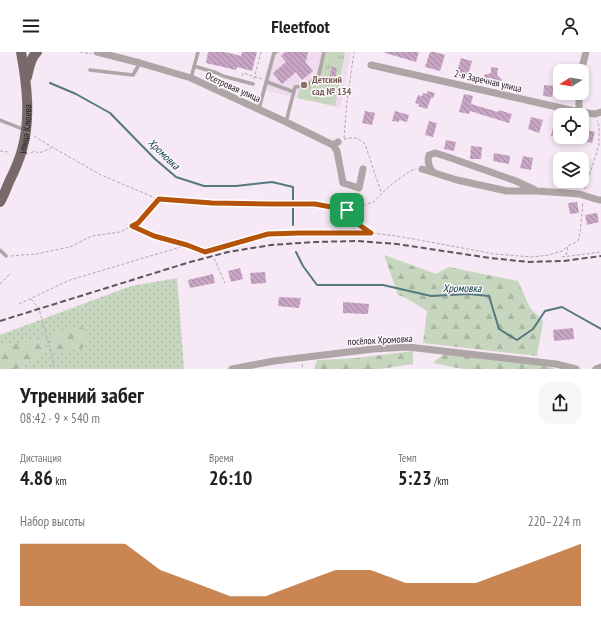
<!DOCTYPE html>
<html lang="ru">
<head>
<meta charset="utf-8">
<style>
	:root { --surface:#fff; --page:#f6f6f6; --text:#222; --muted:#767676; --accent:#b45309 }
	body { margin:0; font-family:"PT Sans Narrow",sans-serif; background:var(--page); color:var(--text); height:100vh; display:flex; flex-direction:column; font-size:15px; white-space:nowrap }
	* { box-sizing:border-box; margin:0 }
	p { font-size:13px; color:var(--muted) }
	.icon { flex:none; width:22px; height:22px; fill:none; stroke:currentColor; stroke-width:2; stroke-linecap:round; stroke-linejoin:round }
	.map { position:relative; height:317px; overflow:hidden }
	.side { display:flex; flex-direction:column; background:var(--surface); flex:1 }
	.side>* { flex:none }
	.needle { width:26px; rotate:259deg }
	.controls { position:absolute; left:553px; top:12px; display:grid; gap:8px }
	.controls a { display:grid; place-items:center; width:36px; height:36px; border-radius:8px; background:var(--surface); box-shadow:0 2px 6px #0003; font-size:20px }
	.pin { position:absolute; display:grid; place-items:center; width:34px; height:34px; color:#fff; margin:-17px; border-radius:8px; box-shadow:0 2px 6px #0006 }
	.round { display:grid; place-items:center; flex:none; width:42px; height:42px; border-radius:12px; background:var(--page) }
	.head { display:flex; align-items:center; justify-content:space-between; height:68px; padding:0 20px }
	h1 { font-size:22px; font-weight:700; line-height:30px }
	.metrics { display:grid; grid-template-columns:repeat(3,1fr); gap:6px; height:68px; padding:4px 20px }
	.metrics div { display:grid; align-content:center }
	.metrics b { font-size:20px; font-weight:700 }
	.metrics small { font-size:11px; font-weight:400 }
	.metrics p { font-size:11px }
	.chart { height:112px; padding:8px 20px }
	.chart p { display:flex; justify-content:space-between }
	.chart svg { width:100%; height:72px; margin-top:4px; fill:var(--accent); opacity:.7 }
	header { display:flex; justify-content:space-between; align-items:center; height:52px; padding:0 20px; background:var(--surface); font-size:18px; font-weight:700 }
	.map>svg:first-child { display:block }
	.built { fill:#efdbed }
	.grass { fill:url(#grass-dots) }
	.forest { fill:url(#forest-firs) }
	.park { fill:url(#park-tufts) }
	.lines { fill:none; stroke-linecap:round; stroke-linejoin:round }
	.stream { stroke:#54797e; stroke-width:2 }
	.building { fill:url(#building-back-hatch) }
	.path { stroke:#b1a5af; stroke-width:1; stroke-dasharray:3 2; stroke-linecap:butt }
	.lane { stroke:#aea5a6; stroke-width:3.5 }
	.street { stroke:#aea5a6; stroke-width:7 }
	.primary { stroke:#786a6b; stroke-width:10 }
	.rail { stroke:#5e565d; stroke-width:2; stroke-dasharray:6 3; stroke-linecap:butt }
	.route-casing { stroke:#fff; stroke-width:8 }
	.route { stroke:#b45309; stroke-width:5 }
	.education-dot { fill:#8d6e63; stroke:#fef8fd; stroke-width:1.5 }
	.labels { text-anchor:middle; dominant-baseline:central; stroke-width:3; stroke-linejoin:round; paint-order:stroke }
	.education-label { font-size:10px; font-weight:bold; fill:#785e54; stroke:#fef8fd; text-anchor:start }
	.street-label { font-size:10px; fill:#221d22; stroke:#fef8fd }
	.water-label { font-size:11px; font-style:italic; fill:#00383c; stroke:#fef8fd }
</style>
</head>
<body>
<header><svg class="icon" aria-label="menu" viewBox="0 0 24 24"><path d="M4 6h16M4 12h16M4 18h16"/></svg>Fleetfoot<svg class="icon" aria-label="person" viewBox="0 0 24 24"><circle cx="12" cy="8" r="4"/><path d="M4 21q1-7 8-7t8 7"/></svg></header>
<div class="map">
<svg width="601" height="317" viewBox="0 0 601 317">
	<defs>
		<pattern id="grass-dots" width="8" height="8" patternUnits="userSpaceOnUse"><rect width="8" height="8" fill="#c7d6be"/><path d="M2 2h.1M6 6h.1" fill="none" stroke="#abb7a3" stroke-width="1.8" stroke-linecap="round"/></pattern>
		<pattern id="forest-firs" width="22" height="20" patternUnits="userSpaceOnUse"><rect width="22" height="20" fill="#c7d6be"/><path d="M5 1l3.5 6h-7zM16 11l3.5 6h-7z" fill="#abb7a3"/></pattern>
		<pattern id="park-tufts" width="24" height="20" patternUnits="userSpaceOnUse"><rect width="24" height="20" fill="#c7d6be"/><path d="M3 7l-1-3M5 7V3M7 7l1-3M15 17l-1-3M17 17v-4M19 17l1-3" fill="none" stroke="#abb7a3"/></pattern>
		<pattern id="building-back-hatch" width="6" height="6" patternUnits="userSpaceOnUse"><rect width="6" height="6" fill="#c8a5c4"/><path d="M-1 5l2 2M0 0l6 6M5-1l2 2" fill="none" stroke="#a2869f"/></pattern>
	</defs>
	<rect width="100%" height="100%" fill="#f6e8f4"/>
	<!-- built -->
	<path class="built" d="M272,0H351L340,56L262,38Z"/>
	<!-- grass -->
	<path class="grass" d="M177,226L184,317H17L46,301L43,288L0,294V283L131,234Z"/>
	<!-- forest -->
	<path class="forest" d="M384,203L436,222L449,215L518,229L530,256L543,269L537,304L423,291L427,259L406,246L398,243Z
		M81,275L88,280L82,297L54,299L51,281Z
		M43,287L46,301L17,317H0V294Z
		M413,299V312L380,317H314L317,308L357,306Z
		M445,301L505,306L551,315L555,317H463L433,311Z"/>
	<!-- park -->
	<path class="park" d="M326,0H345L335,54L297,46L300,36L309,34L320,23Z"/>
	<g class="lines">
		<!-- stream -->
		<path class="stream" d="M50,31L76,42L110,61L155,107L176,125L204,134H236L272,130L293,135V173
			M296,200L303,214L317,233H383L431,244L469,242L489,244L499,277L517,288L533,277L545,259L562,255L601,277"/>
	</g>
	<!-- building -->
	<path class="building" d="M208,0H225L241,4L242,0H257L252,19L237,15L236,18L206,11Z
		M285,0H308L306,9L305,10L313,19L302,28L296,20L282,32L273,21L286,10L281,4Z
		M385,0H419L416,10L385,1Z
		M430,0H435L445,3L440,19L425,15Z
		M461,6L472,9L468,23L457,20Z
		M332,15L337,16L334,32L328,31Z
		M491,15L498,16L497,23L502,28L498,33L493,28L486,30L484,23L491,21Z
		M544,33L554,34L552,45L543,44Z
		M427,39L435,41L433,46H431L427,57L418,54L419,52L415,51L418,43L422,44L423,41L427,42Z
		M464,42L473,44L471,52L498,60L499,58L512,62L509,71L470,59L469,62L459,60Z
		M365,59L375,61L372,73L362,71Z
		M395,59L409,63L407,70L399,68V70L392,69Z
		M531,65L543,68L539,81L528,77Z
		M429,69L437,71L433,85L425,83Z
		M554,71L560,72V85L551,84Z
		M586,78L595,80L592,91L583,89Z
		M446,88L456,90L454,99L444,97Z
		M471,94L482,95L481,107H470Z
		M494,101L510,104L509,112L493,109Z
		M523,104L533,106L531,118L520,116Z
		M577,150L579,161L570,162L568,151Z
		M597,161L599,170L587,173L585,163Z
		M240,216L243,227L231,230L228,219Z
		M265,220L266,231L251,232L250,221Z
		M213,222L215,231L190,236L188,228Z
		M279,245L301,246L299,256L278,254Z
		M343,250L369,252L368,262L343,261Z
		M573,276L574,287L554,289L553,278Z"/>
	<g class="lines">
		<!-- path -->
		<path class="path" d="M80,0L91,2
			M242,24L243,21L262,27
			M254,27L261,0
			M34,84L52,95L101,123L158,147
			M344,86L347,49L354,0
			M344,87C354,85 357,85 365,92L381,140
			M0,99L9,100
			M31,101L34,99L39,101L51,96
			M585,137L599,93V74L597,68
			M347,158V164L370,181
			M131,174L154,184L185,192
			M188,193L213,204L225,231
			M205,200L268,182L300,181H371L397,184L495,202L532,205L549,203L562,199L568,194
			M566,203L568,194L578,189L580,181L583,150
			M11,204L36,202L70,195L92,184L120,180L138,171L159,147L212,151L271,152H315L347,158L374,150L382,141L391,133L410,119L416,117
			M562,205L601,200
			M0,232L11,221
			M31,247L39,257L52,304L54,317
			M19,252L70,228L187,193
			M302,312L303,317"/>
		<!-- lane -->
		<path class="lane" d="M194,14L217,21L223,24L253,32
			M90,18L133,23L140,11
			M191,26L198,0
			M267,30L294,40
			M259,57L274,1L276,0
			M0,68L25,78
			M286,70L295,35L308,33L319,22L324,0
			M0,198L6,204"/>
		<!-- street -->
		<path class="street" d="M97,0L140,11L191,26L286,70L333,93L338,90
			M371,13L579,60L595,62L601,60
			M581,19L586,0
			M579,60V41
			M333,93L337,99L343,131L359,136L363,117
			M422,117L457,128L507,139H537L579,142L599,148H601
			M433,120C429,115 427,109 429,103L435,101L445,104L516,129L535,138
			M232,317L274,309L332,302L373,297L408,295L556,312L576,317
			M596,317L601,315"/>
		<!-- primary -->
		<g class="primary">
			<path d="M27,25C29,17 30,6 37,0"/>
			<path id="s1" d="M0,150C4,143 6,137 9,130C14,120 19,109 22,98C31,67 27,32 21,0"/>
		</g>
		<!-- rail -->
		<path class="rail" d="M0,269L190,210L228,200L271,193L315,190L357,189L397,192L490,206L529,210L564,209L601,204"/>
	</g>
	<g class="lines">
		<defs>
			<path id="route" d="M159,147L212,151L271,152H315L347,158L346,164L371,181H300L268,182L205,200L187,193L154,184L132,174L138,171Z"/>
		</defs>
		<!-- route casing -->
		<use href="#route" class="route-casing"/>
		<!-- route -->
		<use href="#route" class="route"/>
	</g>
	<!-- markers -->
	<circle class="education-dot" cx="304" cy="33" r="4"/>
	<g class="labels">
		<!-- education labels -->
		<g class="education-label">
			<text x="312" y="27">Детский<tspan x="312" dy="12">сад № 134</tspan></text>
		</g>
		<!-- street labels -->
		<g class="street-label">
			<text transform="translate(488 29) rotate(13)">2-я Заречная улица</text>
			<text transform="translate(233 35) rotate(24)">Осетровая улица</text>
			<text stroke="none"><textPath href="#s1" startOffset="78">улица Клюева</textPath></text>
			<text transform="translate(380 288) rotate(-3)">посёлок Хромовка</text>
		</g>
		<!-- water labels -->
		<g class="water-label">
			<text transform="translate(164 102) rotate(44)">Хромовка</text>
			<text x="462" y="236">Хромовка</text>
		</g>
	</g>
</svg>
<div class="controls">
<a><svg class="needle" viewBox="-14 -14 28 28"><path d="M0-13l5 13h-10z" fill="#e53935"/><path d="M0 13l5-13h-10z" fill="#767676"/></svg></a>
<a><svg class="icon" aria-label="locate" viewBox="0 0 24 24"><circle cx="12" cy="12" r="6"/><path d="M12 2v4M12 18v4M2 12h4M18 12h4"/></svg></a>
<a><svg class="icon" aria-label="layers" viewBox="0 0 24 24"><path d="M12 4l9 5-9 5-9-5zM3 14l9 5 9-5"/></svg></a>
</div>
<div class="pin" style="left:347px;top:158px;background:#1e9e55"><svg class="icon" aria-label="arrive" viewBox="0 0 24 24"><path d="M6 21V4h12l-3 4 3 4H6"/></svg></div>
</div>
<section class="side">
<div class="head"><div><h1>Утренний забег</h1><p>08:42 · 9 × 540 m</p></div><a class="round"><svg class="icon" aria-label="share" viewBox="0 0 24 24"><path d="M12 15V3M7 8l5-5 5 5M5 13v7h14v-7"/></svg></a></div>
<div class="metrics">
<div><p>Дистанция</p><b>4.86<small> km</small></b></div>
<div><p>Время</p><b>26:10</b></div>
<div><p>Темп</p><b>5:23<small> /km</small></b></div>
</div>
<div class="chart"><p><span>Набор высоты</span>220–224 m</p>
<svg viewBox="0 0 160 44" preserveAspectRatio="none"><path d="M0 44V6L10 6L20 6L30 6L40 22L50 30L60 38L70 38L80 30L90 22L100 22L110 30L120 30L130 30L140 22L150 14L160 6V44z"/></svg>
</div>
</section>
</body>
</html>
